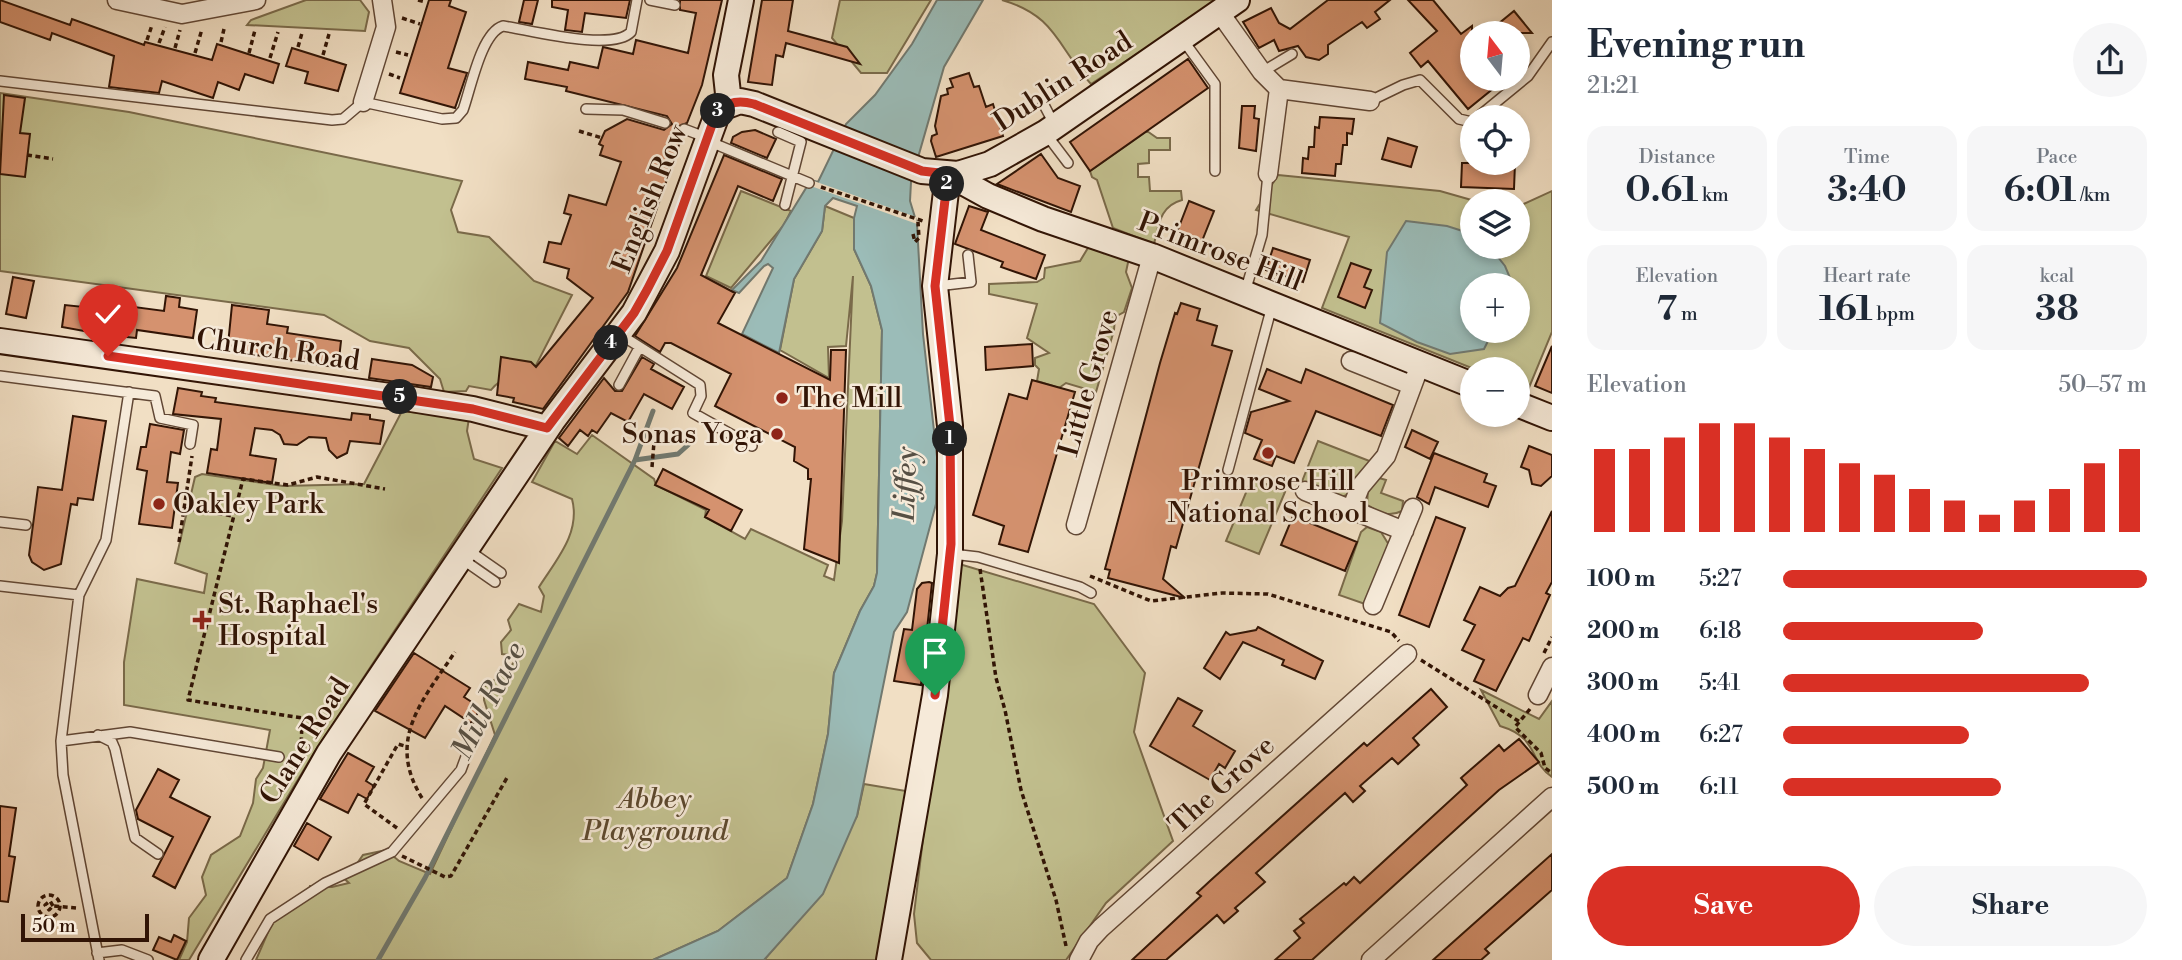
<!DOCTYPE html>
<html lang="en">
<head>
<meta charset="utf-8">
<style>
	:root { --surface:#fff; --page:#f6f6f7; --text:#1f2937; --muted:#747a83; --accent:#d93025 }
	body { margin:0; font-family:"Libre Bodoni",serif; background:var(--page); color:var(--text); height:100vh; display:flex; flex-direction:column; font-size:26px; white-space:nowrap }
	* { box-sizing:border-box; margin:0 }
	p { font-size:23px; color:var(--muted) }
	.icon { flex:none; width:38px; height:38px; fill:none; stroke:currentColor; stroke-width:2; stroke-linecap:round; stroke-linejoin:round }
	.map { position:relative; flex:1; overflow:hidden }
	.side { display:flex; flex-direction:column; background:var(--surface); width:630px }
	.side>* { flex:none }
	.needle { width:46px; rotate:344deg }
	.tools { position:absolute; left:1460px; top:21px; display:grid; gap:14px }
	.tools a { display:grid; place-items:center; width:70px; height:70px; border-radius:50%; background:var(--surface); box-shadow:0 4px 10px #0003; font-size:35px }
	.scale { position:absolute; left:21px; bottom:18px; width:128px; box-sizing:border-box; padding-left:7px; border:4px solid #311405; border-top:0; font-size:19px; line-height:24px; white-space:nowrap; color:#311405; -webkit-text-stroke:5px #f6ead9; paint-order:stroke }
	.pin { position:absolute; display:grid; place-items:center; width:60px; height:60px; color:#fff; margin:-72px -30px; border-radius:50% 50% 50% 0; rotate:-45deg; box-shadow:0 0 7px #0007 }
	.pin .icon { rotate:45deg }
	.km { position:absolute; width:35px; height:35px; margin:-18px; border-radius:50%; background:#222; color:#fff; font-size:19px; line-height:35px; text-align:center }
	.round { display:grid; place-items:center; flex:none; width:74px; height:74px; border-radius:37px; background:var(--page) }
	.head { display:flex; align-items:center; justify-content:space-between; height:119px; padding:0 35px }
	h1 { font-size:38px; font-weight:700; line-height:52px }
	.metrics { display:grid; grid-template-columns:repeat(3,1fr); gap:10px; height:119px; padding:7px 35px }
	.metrics div { display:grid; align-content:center; border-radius:18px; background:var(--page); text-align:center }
	.metrics b { font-size:35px; font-weight:700 }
	.metrics small { font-size:19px; font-weight:400 }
	.metrics p { font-size:19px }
	.chart { height:196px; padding:14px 35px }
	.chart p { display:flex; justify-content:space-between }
	.chart svg { width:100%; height:126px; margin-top:7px; stroke:var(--accent); stroke-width:6 }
	.cta { display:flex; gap:14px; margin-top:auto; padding:14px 35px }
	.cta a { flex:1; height:80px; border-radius:42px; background:var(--accent); color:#fff; font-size:28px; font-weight:700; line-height:80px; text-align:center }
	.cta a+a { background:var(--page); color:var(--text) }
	ul { padding:0 35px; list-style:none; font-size:23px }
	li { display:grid; grid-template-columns:112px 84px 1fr; align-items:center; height:52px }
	li i { height:18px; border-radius:9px; background:var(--accent) }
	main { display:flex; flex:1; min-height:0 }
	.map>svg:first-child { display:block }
	.green { fill:#c2c08f; stroke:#7a6a4a; stroke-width:2; fill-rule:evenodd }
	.water { fill:#9bbcb8; stroke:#717970; stroke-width:2 }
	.pier { fill:#f1dfc4 }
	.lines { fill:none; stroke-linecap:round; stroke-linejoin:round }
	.stream { stroke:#717970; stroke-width:5 }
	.building { fill:#d5926f; stroke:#311405; stroke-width:2 }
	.lane-casing { stroke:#614735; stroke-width:12 }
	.street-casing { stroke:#614735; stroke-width:21 }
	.secondary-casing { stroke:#311405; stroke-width:28 }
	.path { stroke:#311405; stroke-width:3.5; stroke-dasharray:5 3.5; stroke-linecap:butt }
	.lane { stroke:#f6ead9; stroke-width:9 }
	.street { stroke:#f6ead9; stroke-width:18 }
	.secondary { stroke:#f6ead9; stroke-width:24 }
	.route-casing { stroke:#fff; stroke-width:14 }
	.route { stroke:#d93025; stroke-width:9 }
	.poi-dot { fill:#8f2418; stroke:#f6ead9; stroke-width:2.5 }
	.labels { text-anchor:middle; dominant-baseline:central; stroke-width:5; stroke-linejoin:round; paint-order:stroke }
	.street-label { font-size:28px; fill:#311405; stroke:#f6ead9 }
	.poi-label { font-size:28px; fill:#311405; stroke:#f6ead9; text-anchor:start }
	.park-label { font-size:28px; font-style:italic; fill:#5c482e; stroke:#f6ead9 }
	.water-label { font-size:30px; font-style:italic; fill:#564f44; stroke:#f6ead9 }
</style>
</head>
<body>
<main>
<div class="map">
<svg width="1552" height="960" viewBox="0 0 1552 960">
	<rect width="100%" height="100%" fill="#f1dfc4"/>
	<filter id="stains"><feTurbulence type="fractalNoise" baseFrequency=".00286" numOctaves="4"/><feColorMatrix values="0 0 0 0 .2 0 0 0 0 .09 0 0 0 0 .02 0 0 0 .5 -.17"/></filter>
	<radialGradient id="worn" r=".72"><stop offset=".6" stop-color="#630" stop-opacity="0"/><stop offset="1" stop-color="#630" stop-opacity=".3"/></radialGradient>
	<!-- green -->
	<path class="green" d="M306,0H360L369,12L365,31L247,25L251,20Z
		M840,0H931L887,73H861L832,38Z
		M1002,0H1219L1091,84C1057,47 1057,16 1002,0Z
		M0,93L129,112L462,181L451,210L458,232L489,237L534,281L572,295L529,379C512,377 502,376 491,390L469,386L466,391L444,392L440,379L409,348L370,341L324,315L0,271Z
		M1147,131L1157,138H1170V150H1149V163L1138,164V177H1149L1150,191H1181L1182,200C1160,206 1159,224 1154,244L1113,228L1097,180L1092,177L1090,171Z
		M1278,175L1440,191L1475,201H1472V247H1517V207L1552,191V332L1528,390L1517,386V369H1474L1322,308L1349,237L1256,210ZM1472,285H1517V331H1472Z
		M741,191L791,211L784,225L731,288L706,276Z
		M825,206L854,218V249L871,286L882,330L877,573L874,586L860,611L834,673L828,734L813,804L787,878L718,931L653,960H256L272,923L307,897L310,886L332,887L349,883L338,873L356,865L363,855L386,850L399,861L430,874L495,735L484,700V687L506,672L519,656L502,654L501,642L511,630L508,620L519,604L541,612L544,596L539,587C556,560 581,533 572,499L532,482L555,441L577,454L592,435L654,479L656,485L706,510L705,517L745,539L751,529L828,565L824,576L834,580L842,521L853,276L846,346L828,347L829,378L780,350L794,279L822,231Z
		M1091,243L1103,253L1104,251L1129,258L1126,272L1132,288L1124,312L1115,317L1114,330L1096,392L1066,383L1059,388L1037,381L1039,369L1035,365V358L1049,353L1027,338L1037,304L989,294V284L1037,282L1044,278L1045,268L1080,261Z
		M402,411L469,418L467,431L474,459L502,468L317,748L189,960H179L187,942L189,918L206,895L202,877L211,855L240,836L253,803L256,779L263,768L270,730L124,705V662L137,579L204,593L207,574L175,563L195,477L202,474L283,486L364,484Z
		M1318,441L1372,462L1349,494L1342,497L1301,484Z
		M1252,478L1285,492L1259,554L1226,541Z
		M1379,478L1386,480L1381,493L1403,501L1402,511C1387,518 1380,512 1367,505L1368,489Z
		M1367,527L1381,532L1389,545L1365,604L1339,595L1361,532Z
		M956,563L1094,604L1145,673L1134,732L1173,841L1106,903L1066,960H931L917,943L914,914Z
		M1481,690L1539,719L1552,701V777C1528,761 1540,738 1500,726Z
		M864,784L912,792L879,960H764L781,940L857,816Z"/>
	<!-- water -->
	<path class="water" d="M937,0H983L944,67L911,182L910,201L917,224L923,334L937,457L936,504L907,612L894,632L857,816L823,894L764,960H653L718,931L787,878L813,804L828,734L834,673L860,611L874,586L877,573L882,330L871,286L854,249V218L857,206L833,198L825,206L822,231L794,279L779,353L742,334L773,268L768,264L764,266L739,293L732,290L761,261L811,180L818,182L846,124L875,95L912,44Z
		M1406,221L1447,226L1472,234V247H1490L1505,266L1513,285H1472V331H1493L1484,349L1450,354L1417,342L1380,323L1387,252Z"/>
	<!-- pier -->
	<path class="pier" d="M811,180L916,217L917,224L808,185Z"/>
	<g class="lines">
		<!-- stream -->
		<path class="stream" d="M635,460L678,454L688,445
			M378,960L425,878L635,460L653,411"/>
	</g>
	<!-- building -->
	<path class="building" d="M0,0L70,25L72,19L144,45L145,42L212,60L217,44L279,64L273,83L245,74L239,90L218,82L213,98L162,81L159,93L109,87L114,56L52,33L50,40L0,22Z
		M429,0H451L449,6L466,12L448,68L467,73L455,108L400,93Z
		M524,0H538L532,24L519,22Z
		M552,0H630L626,18L585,13L582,32L565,30L568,10L552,7Z
		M680,0H722L702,85L687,123L677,127L682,136L628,292L543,409L513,402L514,398L497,395L501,357L531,362L536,367L593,298L567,278L569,269L544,262L549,242L561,244L571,215L564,213L569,195L606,205L621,162L600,155L603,146L599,144L605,131L627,119L664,130L672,124L667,116L566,91L567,87L525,79L528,62L568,70L570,62L598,68L603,47L633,54L636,40L688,53L696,13L680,10Z
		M762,0H793L788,31L847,47L860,64L786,43L783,57L776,55L772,85L748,82Z
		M1328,0H1390L1375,12L1380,19L1367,28L1362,22L1353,28L1328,45V54L1319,60L1306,57L1298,46L1279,51L1274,40L1259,48L1243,22L1271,8L1279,23L1290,29Z
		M1408,0H1433L1461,34L1472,26V79H1505L1468,109L1428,61L1421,67L1410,53L1437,31Z
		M1514,11L1532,33H1487Z
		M292,48L346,65L338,91L305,83L308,72L286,66Z
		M1188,59L1208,88L1090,171L1070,142Z
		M969,73L974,87L979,86L986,107L993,104L1003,136L936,157L931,141L932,136L937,134L935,126L941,96L948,94L947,89L953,87L950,79Z
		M4,95L25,98L20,133L30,134L25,177L0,174Z
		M1242,106H1255L1254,118L1259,119L1256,151L1239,148Z
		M1320,117L1354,119L1352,134L1347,133V145H1343L1341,164H1336L1335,176L1302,173L1303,158L1308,159L1309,147H1314L1315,127L1319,128Z
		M755,130L776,139L767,158L731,143L733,137L742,132Z
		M1388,138L1417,147L1411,167L1382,159Z
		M1041,154L1058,178L1080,186L1071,212L997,184Z
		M724,155L782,179L773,201L738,186L701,275L735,293L718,323L830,380L831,350H846L839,563L804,549L811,479H808V469L794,461L795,447L715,406L731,374L671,343H665L660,352L635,336L677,268Z
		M1462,163H1515L1514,189L1461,187Z
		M1189,201L1214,211L1202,241L1177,232Z
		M969,206L988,212L981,230L1045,255L1036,279L1001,267L1003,262L955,244Z
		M1273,248L1310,260L1303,282L1266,270Z
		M1351,263L1371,270L1364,287L1372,290L1365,308L1338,297Z
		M13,277L34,281L26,318L6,314Z
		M95,293L127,295L126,306L164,311L166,296L180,298L179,307L197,310L193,338L137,330L136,338L106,335L62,327L65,305L93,308Z
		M1181,303L1200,309L1197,320L1217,326L1212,345L1232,351L1176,548L1171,546L1163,579L1185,598L1108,578L1110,570L1105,569L1160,363L1175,313L1177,314Z
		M232,305L269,310L267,324L288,327L287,333L341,341L339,359L330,358L329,366L242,353V347L228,345Z
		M1032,344L1033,366L986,370L985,347Z
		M1552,346V393L1535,386Z
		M642,357L654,364L651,369L684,387L672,409L644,394L628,422L611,413L597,433L592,430L588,436L580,430L568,446L559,438L604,378L615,391H622Z
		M372,359L412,365L433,377L431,387L369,378Z
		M1267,369L1301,383L1306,369L1393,405L1381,436L1316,411L1294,463L1276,456L1272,466L1254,459L1262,440L1245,433L1251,412L1289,401L1259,389Z
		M1032,380L1075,392L1028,552L999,544L1004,526L973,515L1009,394L1027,399Z
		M178,388L202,392L201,396L216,398L215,402L351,420L352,413L370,415V419L384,421L380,444L350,441L347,453L337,458L329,450L326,438L309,437L297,445L284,444L280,435L272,430L255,428L250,455L276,459L272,483L207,473L211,449L217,450L221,419L173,414Z
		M73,416L106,421L93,500L78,498L77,505L71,504L61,564L44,570L32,562L29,555L38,487L62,490Z
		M150,424L184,430L180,454L171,452L167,482L178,483L172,528L139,524L147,471L137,469L141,447H146Z
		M1412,430L1438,442L1430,459L1405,447Z
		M1529,446L1552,455V476L1541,486L1532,484L1529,470L1521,467Z
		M1434,453L1487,474L1484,482L1496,486L1488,507L1435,487L1429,504L1417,497Z
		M663,469L742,510L731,531L705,517L709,510L655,485Z
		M1552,511V582L1546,593L1550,595L1529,641L1523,638L1496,691L1474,681L1484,660L1462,650L1475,625L1464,620L1480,587L1500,596L1508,588L1515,586Z
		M1293,516L1357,542L1345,571L1281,545Z
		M1436,517L1465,528L1429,627L1399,615Z
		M929,582L932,583L921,685L894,681L904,629L912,630L917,589L922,583Z
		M1258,627L1323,661L1315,679L1282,665L1284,660L1243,642L1220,679L1204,668L1226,632L1230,635L1256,630Z
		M414,653L470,688L464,697L481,708L471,723L445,706L425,738L375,711Z
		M1431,689L1447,707L1413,738L1419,745L1398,764L1392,758L1360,786L1365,791L1353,802L1345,793L1256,873L1265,882L1235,908L1238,911L1224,923L1217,915L1166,960H1132L1201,896L1197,893L1211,880L1364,743L1367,746Z
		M1178,698L1202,711L1193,726L1235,751L1225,768L1219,764L1210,780L1150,746Z
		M1519,739L1539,762L1499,790L1312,960H1275L1300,938L1294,931L1304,923L1300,919L1344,883L1346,885L1354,877L1360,883L1467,785L1461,778L1469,771L1499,745L1504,751Z
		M348,753L374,767L366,781L374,786L367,799L358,794L348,813L320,799Z
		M158,769L179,780L170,797L210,817L175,888L153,876L173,837L138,819L136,810Z
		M0,806L16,808L9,856L15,857L8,902L0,901Z
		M307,823L331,837L318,860L294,846Z
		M1552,854V890L1485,949L1489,953L1481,960H1433Z
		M174,935L186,941L177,960L153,950L159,937L171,942Z"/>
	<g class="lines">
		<defs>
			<path id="lane" d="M650,0L675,5
				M1183,40L1215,84V171
				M1262,72L1292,54
				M0,81L332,120L343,119L363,102L442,119L456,118L463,110C471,88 481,33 503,26C530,30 612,52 631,32L637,0
				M1370,101L1403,85L1420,80L1459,119L1472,122
				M1043,103L1054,124
				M586,109L623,110L665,123
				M1478,117L1528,76L1552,42
				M684,129L705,137
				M778,132L801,142L785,205
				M1046,134L1068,163
				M708,141L809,183
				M937,286L971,282L968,255
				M1245,292L1262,235L1268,174
				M621,335L700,385L701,396L693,413L752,446
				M0,376L155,396L160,418L193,425L190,444
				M619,385L639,348
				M1228,470L1272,306
				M0,522L26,525
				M468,550L501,573
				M952,554L978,557L1080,587L1091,593
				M462,559L495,582
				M0,586L79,595
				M98,735L112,742L115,749L135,838L158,854
				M61,741L130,732L279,757
				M97,953L122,950L148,960
				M99,960L63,775L61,741L79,595L106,540L129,392
				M246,960L270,919L325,883L392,852L461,770L477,727"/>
			<path id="street" d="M117,0L182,14L256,0
				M1220,13L1262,72L1279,89L1370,101
				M363,102L386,27L382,0
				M1268,174L1279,89
				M1351,361L1411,385
				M1305,491L1404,531
				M1351,510L1360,487L1386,456L1421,362
				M1076,525L1152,256
				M1373,605L1413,508
				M1538,695L1552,667
				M1079,960L1089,941L1101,928L1407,654
				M1371,960L1552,797"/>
			<path id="secondary" d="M729,103L726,75L741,0
				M948,174L988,196L1043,219L1152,256L1472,385
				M0,341L411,399L473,409L547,428
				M1517,404L1552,418
				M211,960L329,753L553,420L634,313L667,251L719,109L740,101L754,104L922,171L958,174L990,164L1045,133L1237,0
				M889,960L935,695L950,554V426L935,286L948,174"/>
		</defs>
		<!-- lane casing -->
		<use href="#lane" class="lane-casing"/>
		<!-- street casing -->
		<use href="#street" class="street-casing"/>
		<!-- secondary casing -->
		<use href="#secondary" class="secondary-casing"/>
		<!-- path -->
		<path class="path" d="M418,0L426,2
			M402,18L420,24
			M147,40L152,25
			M221,42L224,29
			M159,43L165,27
			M298,47L302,33
			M175,48L180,30
			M396,52L408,55
			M195,53L202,29
			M249,53L255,30
			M323,55L329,34
			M270,58L278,32
			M389,74L400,78
			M579,131L602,138
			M27,155L53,159
			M821,187L923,221
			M913,234L915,242L919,238L918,222
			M1272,283L1280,274
			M652,467L654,442L674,441
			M184,508L233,516
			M179,542L192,456
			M980,569L996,678L1005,710L1021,790L1056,900L1066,946
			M1090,576L1151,601L1222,593L1268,594L1391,632L1399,641
			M1544,653L1552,637
			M1421,660L1520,722
			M1530,709L1515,727L1541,753L1545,768L1552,773
			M306,756L301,754L302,718L188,700L243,479L288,485L317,477L385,489
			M422,798C386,740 422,701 455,652
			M397,828L364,804L398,744L405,746
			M402,856L445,877L451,876L508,776
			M38 906a11 11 0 1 1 22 0a11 11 0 1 1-22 0Z
			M53,906L50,901L45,905L49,910L53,906L76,908"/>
		<!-- lane -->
		<use href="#lane" class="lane"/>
		<!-- street -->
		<use href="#street" class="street"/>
		<!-- secondary -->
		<use href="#secondary" class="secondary"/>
	</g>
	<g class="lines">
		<defs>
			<path id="route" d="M108,356L473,409L547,428L634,313L647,290L667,251L713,122C723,103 734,99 754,104L922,171L948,174L935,286L950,426L951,544L935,695"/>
		</defs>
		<!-- route casing -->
		<use href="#route" class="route-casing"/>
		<!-- route -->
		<use href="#route" class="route"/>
	</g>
	<!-- markers -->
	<g class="poi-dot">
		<circle cx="782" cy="398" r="7"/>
		<circle cx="777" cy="434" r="7"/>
		<circle cx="1268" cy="453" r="7"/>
		<circle cx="159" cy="504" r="7"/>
		<path d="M198.5 609.5h7v7h7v7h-7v7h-7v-7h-7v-7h7z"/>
	</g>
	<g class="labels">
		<!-- street labels -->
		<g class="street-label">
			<text transform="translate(1063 82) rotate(-33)">Dublin Road</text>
			<text transform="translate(650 199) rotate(-68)">English Row</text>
			<text transform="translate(1220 252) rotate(21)">Primrose Hill</text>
			<text transform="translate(278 350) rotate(8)">Church Road</text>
			<text transform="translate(1089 383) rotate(-74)">Little Grove</text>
			<text transform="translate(305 741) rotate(-58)">Clane Road</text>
			<text transform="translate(1222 785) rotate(-42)">The Grove</text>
		</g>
		<!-- poi labels -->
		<g class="poi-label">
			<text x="796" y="398">The Mill</text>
			<text x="763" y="434" text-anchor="end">Sonas Yoga</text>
			<text x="1268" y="481" text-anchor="middle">Primrose Hill<tspan x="1268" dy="32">National School</tspan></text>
			<text x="173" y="504">Oakley Park</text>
			<text x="218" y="604">St. Raphael's<tspan x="218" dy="32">Hospital</tspan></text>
		</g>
		<!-- park labels -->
		<g class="park-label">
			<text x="655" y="799">Abbey<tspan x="655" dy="32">Playground</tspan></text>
		</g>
		<!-- water labels -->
		<g class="water-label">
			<text transform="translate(906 484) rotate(-88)">Liffey</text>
			<text transform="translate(489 701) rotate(-63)">Mill Race</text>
		</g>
	</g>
	<rect width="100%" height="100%" filter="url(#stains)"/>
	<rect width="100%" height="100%" fill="url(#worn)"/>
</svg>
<div class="tools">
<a><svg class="needle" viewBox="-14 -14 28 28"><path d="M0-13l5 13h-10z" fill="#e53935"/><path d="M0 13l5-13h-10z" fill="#747a83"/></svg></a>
<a><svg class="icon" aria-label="locate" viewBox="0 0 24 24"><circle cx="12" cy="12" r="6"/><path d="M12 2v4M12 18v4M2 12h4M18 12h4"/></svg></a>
<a><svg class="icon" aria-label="layers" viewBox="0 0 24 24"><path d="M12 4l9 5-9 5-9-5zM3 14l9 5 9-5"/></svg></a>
<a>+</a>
<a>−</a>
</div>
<div class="scale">50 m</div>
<div class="pin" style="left:935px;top:695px;background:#1e9e55"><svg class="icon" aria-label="arrive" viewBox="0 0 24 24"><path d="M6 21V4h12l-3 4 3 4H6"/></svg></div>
<div class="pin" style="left:108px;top:356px;background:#d93025"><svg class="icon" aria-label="check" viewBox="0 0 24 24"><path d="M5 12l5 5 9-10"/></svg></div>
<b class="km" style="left:950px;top:439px">1</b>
<b class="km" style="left:947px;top:184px">2</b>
<b class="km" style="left:718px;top:111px">3</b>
<b class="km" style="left:611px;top:343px">4</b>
<b class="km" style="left:400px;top:397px">5</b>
</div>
<section class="side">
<div class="head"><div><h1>Evening run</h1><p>21:21</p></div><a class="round"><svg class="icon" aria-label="share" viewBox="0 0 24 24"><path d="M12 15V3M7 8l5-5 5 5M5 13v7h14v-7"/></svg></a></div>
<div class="metrics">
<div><p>Distance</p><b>0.61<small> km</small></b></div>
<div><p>Time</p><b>3:40</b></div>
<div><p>Pace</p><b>6:01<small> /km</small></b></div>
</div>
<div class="metrics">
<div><p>Elevation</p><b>7<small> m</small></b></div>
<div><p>Heart rate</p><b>161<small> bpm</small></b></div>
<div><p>kcal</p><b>38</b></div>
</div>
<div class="chart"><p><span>Elevation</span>50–57 m</p>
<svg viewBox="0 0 160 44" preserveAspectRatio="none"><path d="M5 44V15M15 44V15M25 44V11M35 44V6M45 44V6M55 44V11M65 44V15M75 44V20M85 44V24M95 44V29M105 44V33M115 44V38M125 44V33M135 44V29M145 44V20M155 44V15"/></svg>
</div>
<ul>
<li><b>100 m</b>5:27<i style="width:100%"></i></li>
<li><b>200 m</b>6:18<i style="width:55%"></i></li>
<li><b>300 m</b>5:41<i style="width:84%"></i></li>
<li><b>400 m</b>6:27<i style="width:51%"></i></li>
<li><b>500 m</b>6:11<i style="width:60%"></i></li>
</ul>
<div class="cta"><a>Save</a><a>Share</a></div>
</section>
</main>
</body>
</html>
